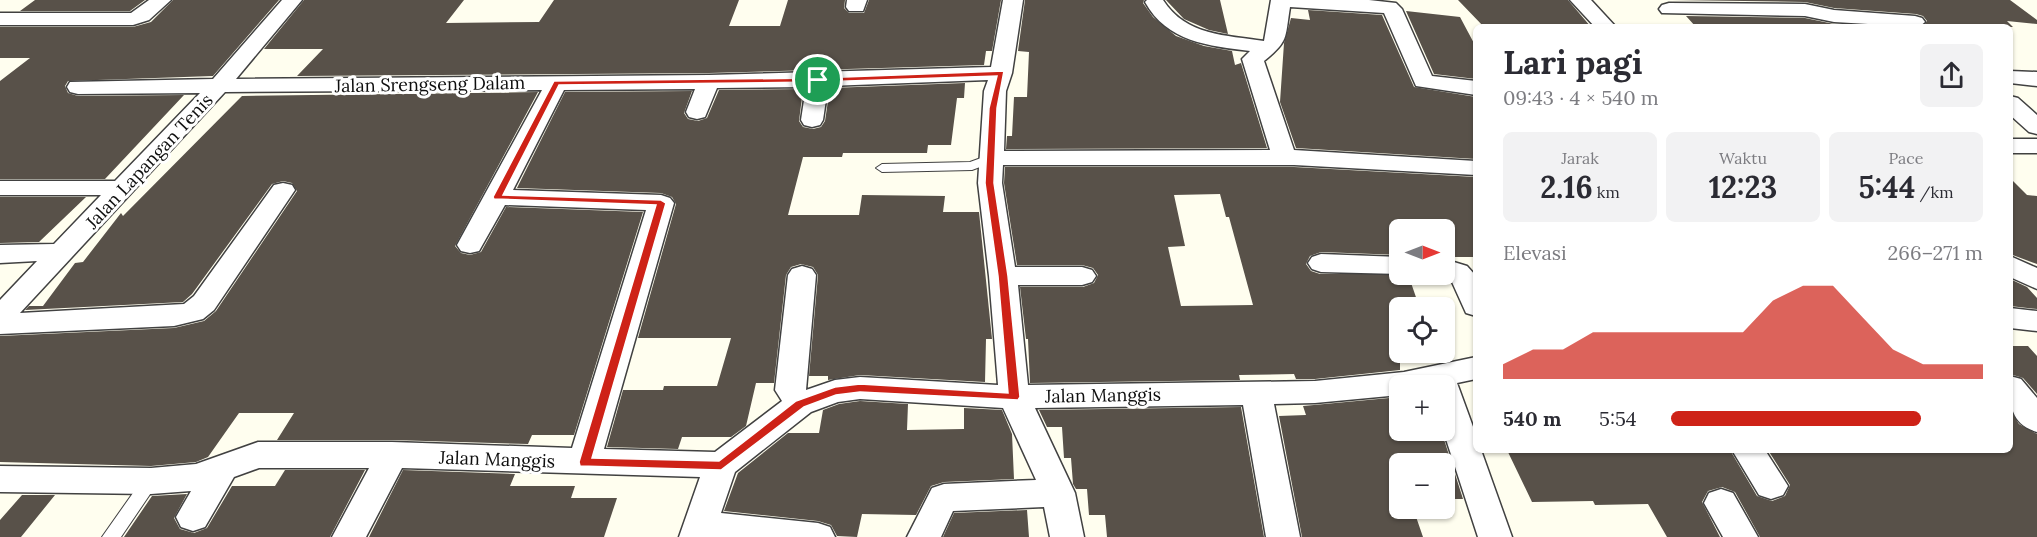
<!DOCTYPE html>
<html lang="id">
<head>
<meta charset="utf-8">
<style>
	:root { --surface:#fff; --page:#f2f2f3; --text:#2b2b33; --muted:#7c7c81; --accent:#ce2217 }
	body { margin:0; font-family:Lora,serif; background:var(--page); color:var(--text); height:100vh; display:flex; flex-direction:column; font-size:22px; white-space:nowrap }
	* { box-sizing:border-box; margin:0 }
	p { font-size:20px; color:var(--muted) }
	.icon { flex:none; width:33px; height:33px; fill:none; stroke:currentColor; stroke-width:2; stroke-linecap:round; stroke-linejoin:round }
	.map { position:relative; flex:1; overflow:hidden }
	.panel { position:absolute; left:1473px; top:24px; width:540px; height:429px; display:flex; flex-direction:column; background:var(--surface); border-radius:9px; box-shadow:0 2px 4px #0004 }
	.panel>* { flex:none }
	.needle { width:39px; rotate:90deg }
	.buttons { position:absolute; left:1389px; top:219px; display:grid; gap:12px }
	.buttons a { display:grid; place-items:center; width:66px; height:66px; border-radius:9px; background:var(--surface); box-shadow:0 2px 4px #0004; font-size:30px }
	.pin { position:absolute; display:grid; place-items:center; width:51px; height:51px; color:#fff; margin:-26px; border:3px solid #fff; border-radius:50%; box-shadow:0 2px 6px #0007 }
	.round { display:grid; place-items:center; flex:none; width:63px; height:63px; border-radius:9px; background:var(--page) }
	.summary { display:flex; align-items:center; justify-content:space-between; height:102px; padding:0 30px }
	h1 { font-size:33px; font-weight:700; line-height:45px }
	.metrics { display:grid; grid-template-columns:repeat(3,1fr); gap:9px; height:102px; padding:6px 30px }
	.metrics div { display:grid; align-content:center; border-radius:9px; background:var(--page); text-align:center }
	.metrics b { font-size:30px; font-weight:700 }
	.metrics small { font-size:16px; font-weight:400 }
	.metrics p { font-size:16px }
	.chart { height:168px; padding:12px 30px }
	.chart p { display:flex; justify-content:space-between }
	.chart svg { width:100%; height:108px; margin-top:6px; fill:var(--accent); opacity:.7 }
	ul { padding:0 30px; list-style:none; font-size:20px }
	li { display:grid; grid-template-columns:96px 72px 1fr; align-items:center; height:45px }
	li i { height:15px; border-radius:8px; background:var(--accent) }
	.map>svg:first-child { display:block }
	.building { fill:#585149; fill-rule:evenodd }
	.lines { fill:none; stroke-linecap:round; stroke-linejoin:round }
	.lane-casing { stroke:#414141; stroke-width:2 }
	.street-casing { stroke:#414141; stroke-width:3 }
	.lane { fill:#fff; fill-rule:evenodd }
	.street { fill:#fff; fill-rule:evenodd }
	.route { fill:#ce2217; stroke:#fff; stroke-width:1.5; fill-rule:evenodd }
	.labels { text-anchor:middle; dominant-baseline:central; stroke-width:6; stroke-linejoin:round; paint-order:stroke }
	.street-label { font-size:18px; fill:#0e0e0e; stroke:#fff }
</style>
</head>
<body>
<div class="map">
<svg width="2037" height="537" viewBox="0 0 2037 537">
	<rect width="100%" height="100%" fill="#fffeef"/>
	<!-- building -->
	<path class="building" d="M35,0H145L130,11H20Z
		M173,0H279L213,76L68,81L65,86L68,93L78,96L184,95L105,179H0V81L30,58H0V27H133L151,22Z
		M304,0H464L446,23L539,22L554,0H739L729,26H780L788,0H845L844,8L849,13H864L869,0H1001L992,51H986L984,65L709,73L297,76L323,49H264Z
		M1025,0H1144L1143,3L1153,17L1176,36L1204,46L1232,51L1235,65L1241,63L1267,148L1006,149L1007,136H1012L1014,97H1027L1029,52L1018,51Z
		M1166,0H1220L1228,34L1209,30L1184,19Z
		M1458,0H1568L1591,27H1484Z
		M1672,0H2010L2037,20V24L2007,21L2013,27H1923L1927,21L1923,16L1916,14L1834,8L1805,2Z
		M1308,10L1382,15L1414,87L1476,97V159L1296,148L1280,102L1284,43L1291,18L1310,20Z
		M1406,11L1460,17L1476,47V79L1434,74Z
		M1686,16L1805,18L1834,24L1881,27H1696Z
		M965,83L964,98H957L951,145H928L927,153H843L842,157H803L788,215H859L862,195L945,196L943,212H979L992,339H986L985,382L860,375L828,380V376H809L818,275L813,267L801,264L791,267L786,275L774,383H756L746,426L731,437H682L678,449L607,447L623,390H663L664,386H717L731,338H638L676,204L672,197L661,193L517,188L565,92L692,91L684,113L688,119L698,121L707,118L719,90L803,89L799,121L803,127L813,129L821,127L825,121L830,88Z
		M538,92L455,246L461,253L470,255L481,252L506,207L643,212L574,435H532L528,444L392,440H277L294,413H239L208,457L196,462L151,466L0,462V336L174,328L204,321L216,311L297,191L292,183L283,181L272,184L192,294L183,302L25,310L29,306H43L75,263L83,262L121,213L123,216L242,96Z
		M1005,167H1294L1476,177V257H1444V230H1391L1400,255L1321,252L1310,256L1306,264L1311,271L1320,274H1408L1419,306L1400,305V370L1315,379H1296L1294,374L1239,375L1240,380L1030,383L1028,339H1026L1020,287H1083L1094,283L1098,275L1093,268L1082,265H1017L1004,183ZM1220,194L1226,217H1229L1253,305L1181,306L1168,247L1185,246L1174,195Z
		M2010,178L2027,195L2037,196V264L2010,254Z
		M0,197H86L39,242L0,243Z
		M2010,279L2027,287L2037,298V309L2010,306Z
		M2010,346H2028L2037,356V394L2023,378L2010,374Z
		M1400,397V430H1441L1463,499H1444V464H1400V508H1413L1423,537H1302L1279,416L1306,415L1303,406Z
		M860,401L908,404L907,430L964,429V408L1002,410L1012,434L1014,479L944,482L931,486L916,515L862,514L857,537L837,536L831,525L818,521L724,511L738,473L788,433H819L823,410L839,404Z
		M1241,407L1264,537H1107L1105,515H1089L1087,489H1076L1073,484L1071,458H1064L1062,427H1047L1039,410Z
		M2010,409L2019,424L2037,434V537H1760L1735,492L1722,487L1708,491L1702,502L1720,537H1667L1648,504L1595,505L1593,501L1532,502L1507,450H1730L1757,496L1772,501L1785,496L1790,485L1768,450H2010Z
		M285,470H365L330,537H124L152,496L187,494L174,518L180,529L194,533L207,528L232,486H275Z
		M403,470L515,474L510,486H575L571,498H617L604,537H369Z
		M22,495H55L21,537H0V520Z
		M1027,510L1029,537H943L954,513Z"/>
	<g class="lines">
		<defs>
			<path id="lane" d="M992,154L998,158L996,161L972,170L882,172L876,168L882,164L970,162Z
				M151,474L157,476L159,481L121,537H102L145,476Z"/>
			<path id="street" d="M149,0H171L149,20L133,25H0V13H131Z
				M282,0H302L236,79L709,75L991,67L1003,0H1023L1012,73L1006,91L1004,151L1270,150L1242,59L1250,51C1209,46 1167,42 1145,2L1147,0H1163C1186,36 1226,35 1264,41L1271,0H1369L1396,3L1402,9L1432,76L1476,81V95L1416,86L1384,13L1290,7C1285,38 1289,41 1264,61L1294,150L1476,161V175L1294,165H1003L1002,183L1015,267H1082L1092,270L1096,276L1092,282L1082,285H1018L1028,385L1315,381L1404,372L1476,357V379L1457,383L1476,435V450H1481L1512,537H1478L1443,430L1444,386H1400V395L1315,403L1274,404L1300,537H1266L1243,405L1035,408L1075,493L1084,537H1050L1044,507L953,511L941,537H907L932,488L944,484L1036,480L1003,408L860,399L838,402L811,412L735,472L721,513L818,523L830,527L835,537H679L700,477L402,468L366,537H332L369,468H259L234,477L205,527L193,531L181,527L176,517L191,491L151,494L0,492V466L151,468L196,464L258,442H392L572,448L646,210L505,205L479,251L470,253L461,251L457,245L542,90L225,92L20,313L184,304L194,296L274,185L283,183L292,185L295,190L214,310L203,319L174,326L0,334V300L37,261L0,263V245L54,244L101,195H0V181H115L200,93L78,94L70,92L67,87L70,82L213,79ZM988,80L984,91L978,183L989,276L998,385L860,377L835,380L806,390L816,275L812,269L802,266L792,269L788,275L775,390L782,401L715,452L604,449L674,203L670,198L661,195L513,190L564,90L695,89L686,112L689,117L697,119L705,117L717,88L806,87L801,120L804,125L812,127L820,125L823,120L828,86Z
				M847,0H867L863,11H849L846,7Z
				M1570,0H1591L1616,27H1595Z
				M1669,3L1805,4L1834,10L1915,16L1922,18L1925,22L1919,27L1834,22L1805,16L1662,13L1659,9L1662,5Z
				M2010,71L2037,72V86L2010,83Z
				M2010,96L2018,98L2037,115V134L2029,132L2010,115Z
				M2010,139H2037V153H2010Z
				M1321,254L1400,257L1401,274L1321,272L1312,269L1308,263L1312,257Z
				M2010,256L2037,268V289L2010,277Z
				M1444,259L1467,266L1476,276V316L1466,313L1452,282L1435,274H1444Z
				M2010,308L2037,311V331L2010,328Z
				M2010,376L2021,379L2037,398V432C2008,423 2010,401 2010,376Z
				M1732,450H1765L1788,486L1783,495L1771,499L1759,495Z
				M1721,489L1733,493L1758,537H1723L1704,503L1709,493Z"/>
		</defs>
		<!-- lane casing -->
		<use href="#lane" class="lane-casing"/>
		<!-- street casing -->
		<use href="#street" class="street-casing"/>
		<!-- lane -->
		<use href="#lane" class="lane"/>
		<!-- street -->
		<use href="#street" class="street"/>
	</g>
	<!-- route -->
	<path class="route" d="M1004,71L997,108L994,183L1008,276L1020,397L1018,400L860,392L836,395L804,407L721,470L580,466L579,462L656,205L494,199L493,197L554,81L818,78ZM997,76L989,108L985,183L998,276L1008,393L860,384L835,387L796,401L719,461L592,458L666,203L661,200L503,195L559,85L818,82Z"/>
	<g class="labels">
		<!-- street labels -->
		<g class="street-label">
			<text transform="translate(430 84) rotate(-1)">Jalan Srengseng Dalam</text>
			<text transform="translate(149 161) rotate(-47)">Jalan Lapangan Tenis</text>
			<text transform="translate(1103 395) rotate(-1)">Jalan Manggis</text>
			<text transform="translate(497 459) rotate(2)">Jalan Manggis</text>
		</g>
	</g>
</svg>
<div class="buttons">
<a><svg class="needle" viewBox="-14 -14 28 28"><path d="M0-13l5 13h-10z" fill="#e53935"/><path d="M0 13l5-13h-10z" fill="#7c7c81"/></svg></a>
<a><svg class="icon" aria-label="locate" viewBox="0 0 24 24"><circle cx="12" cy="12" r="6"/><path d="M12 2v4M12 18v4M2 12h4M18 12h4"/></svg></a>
<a>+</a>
<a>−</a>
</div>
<div class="pin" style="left:818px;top:80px;background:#1e9e55"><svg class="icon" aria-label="arrive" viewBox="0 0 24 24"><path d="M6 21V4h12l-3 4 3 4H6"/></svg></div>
<section class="panel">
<div class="summary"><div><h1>Lari pagi</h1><p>09:43 · 4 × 540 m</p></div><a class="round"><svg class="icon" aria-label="share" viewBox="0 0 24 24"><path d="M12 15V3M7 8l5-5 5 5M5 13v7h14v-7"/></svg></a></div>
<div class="metrics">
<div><p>Jarak</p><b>2.16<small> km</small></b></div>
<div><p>Waktu</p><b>12:23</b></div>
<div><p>Pace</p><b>5:44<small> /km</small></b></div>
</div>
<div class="chart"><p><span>Elevasi</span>266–271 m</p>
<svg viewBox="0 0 160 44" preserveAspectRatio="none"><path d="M0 44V38L10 32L20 32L30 25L40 25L50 25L60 25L70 25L80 25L90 12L100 6L110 6L120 19L130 32L140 38L150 38L160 38V44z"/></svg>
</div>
<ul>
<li><b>540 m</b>5:54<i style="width:80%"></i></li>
</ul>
</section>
</div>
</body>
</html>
